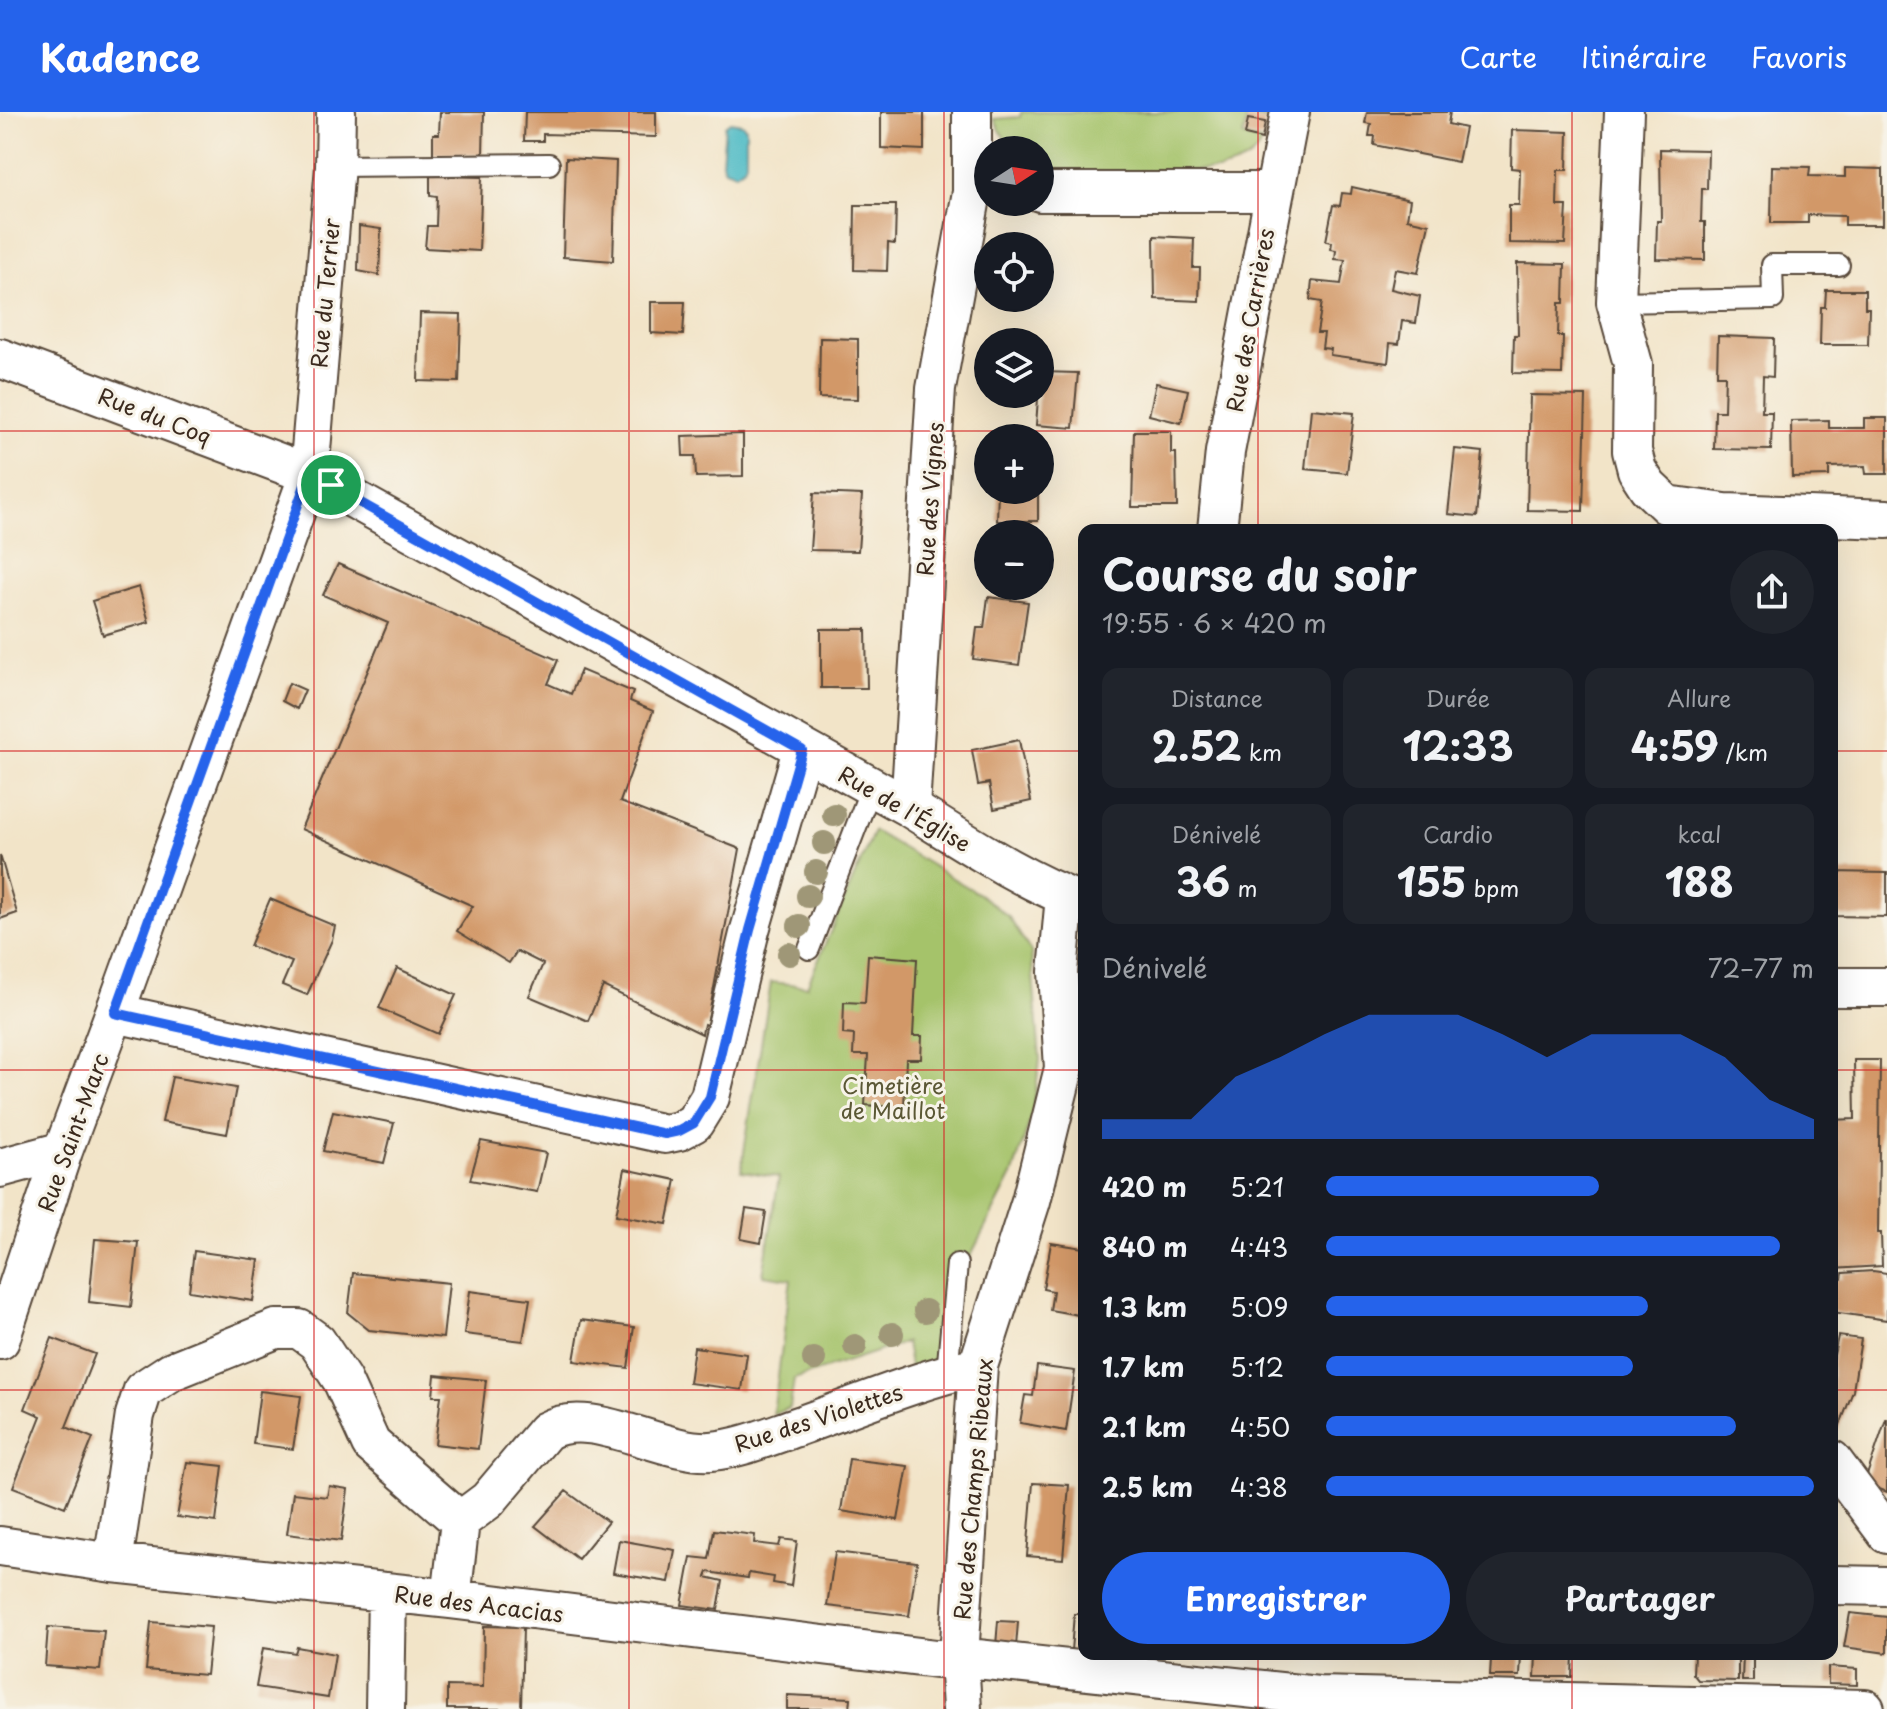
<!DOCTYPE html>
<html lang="fr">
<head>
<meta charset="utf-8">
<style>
	:root { --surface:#171b24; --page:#20242c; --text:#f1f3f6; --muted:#9ea1a6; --accent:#2563eb }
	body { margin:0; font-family:"Playpen Sans",sans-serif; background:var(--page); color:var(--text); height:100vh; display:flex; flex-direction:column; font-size:30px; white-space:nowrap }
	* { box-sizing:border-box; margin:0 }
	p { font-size:26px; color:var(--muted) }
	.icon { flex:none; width:44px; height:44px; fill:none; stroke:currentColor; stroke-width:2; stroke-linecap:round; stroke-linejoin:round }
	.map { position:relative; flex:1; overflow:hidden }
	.sheet { position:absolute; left:1078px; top:412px; width:760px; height:1136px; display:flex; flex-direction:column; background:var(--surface); border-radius:16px; box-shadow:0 8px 32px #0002 }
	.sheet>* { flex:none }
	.needle { width:52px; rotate:78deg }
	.controls { position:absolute; left:974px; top:24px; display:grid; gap:16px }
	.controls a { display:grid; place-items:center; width:80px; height:80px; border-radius:50%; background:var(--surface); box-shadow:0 8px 32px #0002; font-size:40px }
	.pin { position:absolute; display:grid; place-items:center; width:68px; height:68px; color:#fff; margin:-34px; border:4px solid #fff; border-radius:50%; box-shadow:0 2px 8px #0007 }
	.round { display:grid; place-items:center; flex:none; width:84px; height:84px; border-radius:42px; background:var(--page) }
	.headline { display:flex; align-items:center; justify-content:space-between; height:136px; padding:0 24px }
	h1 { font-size:44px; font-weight:700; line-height:60px }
	.metrics { display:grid; grid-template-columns:repeat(3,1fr); gap:12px; height:136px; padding:8px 24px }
	.metrics div { display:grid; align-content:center; border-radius:16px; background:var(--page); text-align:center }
	.metrics b { font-size:40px; font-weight:700 }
	.metrics small { font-size:22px; font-weight:400 }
	.metrics p { font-size:22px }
	.chart { height:224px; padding:16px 24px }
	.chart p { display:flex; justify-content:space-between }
	.chart svg { width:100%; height:144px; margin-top:8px; fill:var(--accent); opacity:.7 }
	.cta { display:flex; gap:16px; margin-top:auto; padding:16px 24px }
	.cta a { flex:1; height:92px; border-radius:48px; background:var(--accent); color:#fff; font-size:32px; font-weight:700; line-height:92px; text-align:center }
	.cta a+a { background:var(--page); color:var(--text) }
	ul { padding:0 24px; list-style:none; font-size:26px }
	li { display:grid; grid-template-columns:128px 96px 1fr; align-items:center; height:60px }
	li i { height:20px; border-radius:10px; background:var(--accent) }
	header { display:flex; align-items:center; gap:48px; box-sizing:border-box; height:112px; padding:0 40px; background:var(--accent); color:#fff }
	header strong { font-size:38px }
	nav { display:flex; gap:44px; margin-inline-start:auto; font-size:28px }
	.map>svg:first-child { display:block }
	.green { fill:#a5c36b; stroke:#707644; stroke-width:2 }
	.water { fill:#4cbac5; stroke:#447272; stroke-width:2 }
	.building { fill:#d29867 }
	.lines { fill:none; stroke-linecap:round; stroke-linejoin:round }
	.lane-casing { stroke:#564638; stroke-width:24 }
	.street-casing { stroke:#564638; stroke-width:42 }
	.lane { stroke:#fff; stroke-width:20 }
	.street { stroke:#fff; stroke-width:38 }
	.tree { fill:#9f9777 }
	.route-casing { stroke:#fff; stroke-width:16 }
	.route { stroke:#2563eb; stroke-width:10 }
	.grid { fill:none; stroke:#d62828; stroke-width:2; stroke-opacity:0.55 }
	.labels { text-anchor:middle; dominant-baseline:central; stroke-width:6; stroke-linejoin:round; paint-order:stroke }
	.street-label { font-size:22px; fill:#3b2a1e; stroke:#f7f3e8 }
	.park-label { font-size:22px; fill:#5b5835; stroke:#f7f3e8 }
</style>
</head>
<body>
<header>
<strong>Kadence</strong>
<nav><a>Carte</a><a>Itinéraire</a><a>Favoris</a></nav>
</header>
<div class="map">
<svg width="1887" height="1597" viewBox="0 0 1887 1597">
	<rect width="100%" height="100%" fill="#f7f3e8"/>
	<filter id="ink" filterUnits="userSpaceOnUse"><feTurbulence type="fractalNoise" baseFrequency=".0125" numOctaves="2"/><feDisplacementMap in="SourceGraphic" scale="16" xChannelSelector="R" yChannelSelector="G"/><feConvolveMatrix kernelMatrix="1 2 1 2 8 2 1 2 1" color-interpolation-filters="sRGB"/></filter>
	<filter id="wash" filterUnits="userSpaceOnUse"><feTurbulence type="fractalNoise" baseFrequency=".006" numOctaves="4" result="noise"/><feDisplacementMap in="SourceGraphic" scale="32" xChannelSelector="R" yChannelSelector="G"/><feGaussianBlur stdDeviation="1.8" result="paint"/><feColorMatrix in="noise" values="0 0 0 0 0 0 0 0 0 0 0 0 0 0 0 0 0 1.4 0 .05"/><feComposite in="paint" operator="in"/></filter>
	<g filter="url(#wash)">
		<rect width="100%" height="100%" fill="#f2e4c8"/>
		<!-- green -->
		<path class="green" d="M1021,0H1267L1265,8L1247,4L1243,24L1261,30C1255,49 1236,53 1219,58L1062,61L1040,56V38H1011L994,7L1020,5Z
			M874,719L979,782L1008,804L1031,840L1040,947L1033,999L1013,1061L968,1149L949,1154L934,1249L913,1274L906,1230L794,1267L790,1296L773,1302L791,1167L763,1163L779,1065L741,1059L771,870L807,874Z"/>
		<!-- water -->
		<path class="water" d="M730,10L742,12L746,16V50L744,55L736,61L725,57L722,51L725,14Z"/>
		<g id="blocks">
			<!-- building -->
			<path class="building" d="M440,0H484L483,43L433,42V22H439Z
				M525,0H656V25L543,22V29H524Z
				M881,0H924V38L881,36Z
				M1367,0H1450L1448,12L1465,16L1458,50L1374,33L1375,24H1369L1371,12L1365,11Z
				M1248,7L1265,10L1262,27L1245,23Z
				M1512,18L1568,20L1567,58H1558L1557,94H1567L1565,132L1509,131V93H1519L1520,57L1511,56Z
				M1660,37L1708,38L1707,77H1702L1701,110H1705V148L1656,147L1657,109H1661Z
				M566,46L616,49L613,149L563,145Z
				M1772,54L1810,55L1809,64L1845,65V56L1883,57V113H1845V104L1808,103V111H1771Z
				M430,64L482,65L479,139L425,136L427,114H436L437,84L430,83Z
				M1352,75L1410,88L1407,107L1429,112L1418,161L1395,157L1391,177L1420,184L1416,211L1402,209L1399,232L1390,231L1388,251L1330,243L1331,237L1322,236L1324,221H1317L1322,190L1310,188L1312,169L1341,172L1345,148L1335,147L1336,138L1331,137L1332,130L1326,129L1333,93L1340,94L1342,81L1351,82Z
				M855,93H896L895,132L888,131L887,159L854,158Z
				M359,114L381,117L379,163L358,159Z
				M1154,124L1194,126L1193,156H1200L1199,189L1155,187Z
				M1517,151L1565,152L1564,191H1559L1558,224H1563L1562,262L1513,261L1514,223H1518Z
				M1826,178H1865V196H1869L1868,233H1820L1821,195H1825Z
				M651,190H685L683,223L651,221Z
				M420,201L461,202L459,270L418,269Z
				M1718,224L1774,226L1773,265L1763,264L1762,300H1772L1771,338L1714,337L1715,299H1724L1725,263H1717Z
				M820,226L858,227V287L819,286Z
				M1040,260L1078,261L1073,316L1036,313Z
				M1156,271L1188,278L1181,311L1149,303Z
				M1530,283L1586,284L1583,399L1527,398Z
				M1311,297L1354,301L1347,361L1305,357Z
				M1864,306H1887V362H1866L1865,354L1829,355V364L1792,365L1791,309L1829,308V316H1864Z
				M1134,319H1171V341H1176L1177,395H1132Z
				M743,322V364L696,365L695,344H683L682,324Z
				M1455,337L1483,340L1477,405L1448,402Z
				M998,378H1038V409H997Z
				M814,381L862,383L858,439L810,438Z
				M338,452L558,548L548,572L571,582L581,558L633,580L630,589L653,599L620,690L740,737L707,913L704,912L702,922L603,874L588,909L529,884L543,852L517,839L509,851L457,819L473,794L301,717L388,511L323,483Z
				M139,475L149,510L103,523L92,489Z
				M988,485L1028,490L1019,553L973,547L977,516H984Z
				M821,517H866L867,576H821Z
				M289,571L305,578L297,597L282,589Z
				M1019,628L1031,689L994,697L989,671L978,673L972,638Z
				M0,743L17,801L0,807Z
				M1832,760L1887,761V805L1832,804Z
				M270,787L335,814L332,828L307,883L282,873L292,850L250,834Z
				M868,843L917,847L913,924H922L921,947H906L904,996L865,993L868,943H853L854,923L843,922L844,890L865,891Z
				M397,856L456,883L438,922L379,896Z
				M1854,948H1880L1878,1121H1881L1882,1154L1832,1157V1008L1855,1007Z
				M172,965L236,976L227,1022L162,1010Z
				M333,999L394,1011L384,1051L323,1039Z
				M481,1029L546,1041L537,1080L470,1068Z
				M625,1057L676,1068L667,1112L616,1103Z
				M746,1097L766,1100L761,1131L741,1127Z
				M95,1127L138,1130L131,1195L89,1190Z
				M1051,1131L1084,1136V1204L1050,1198L1053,1179L1043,1177Z
				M194,1139L259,1148L253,1189L189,1179Z
				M1873,1159L1887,1161V1208L1832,1200V1166L1842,1167L1843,1161Z
				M353,1161L449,1171L443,1226L369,1218L348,1201Z
				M470,1179L530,1187L523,1229L464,1222Z
				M581,1208L634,1215L628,1256L574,1249Z
				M1838,1224L1861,1227L1853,1279L1838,1318L1832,1315V1253Z
				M52,1226L95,1242L66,1315L93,1326L65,1395L13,1375L41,1304L25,1297Z
				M694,1235L747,1242L742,1278L689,1271Z
				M1037,1254L1075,1259L1066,1319L1020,1311L1025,1283L1033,1284Z
				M435,1263L486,1268L478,1337L435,1332L441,1284H433Z
				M260,1279L301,1284L293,1337L253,1332Z
				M1886,1307H1887V1380L1872,1374L1866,1366Z
				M849,1347L908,1354L898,1408L841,1399Z
				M187,1350L223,1354L216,1410L177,1405Z
				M1033,1371L1069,1373L1063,1447L1027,1444Z
				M329,1374L348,1377L341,1429L287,1422L293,1381L327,1385Z
				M566,1379L608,1410L578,1447L535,1414Z
				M714,1418L755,1423L754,1431L779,1434L781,1427L797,1429L791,1474L773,1471L774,1465L749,1461L748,1466L708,1460L706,1465L723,1469L718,1498L682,1493L691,1445L709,1447Z
				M619,1428L675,1438L669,1470L613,1461Z
				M835,1440L917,1450L909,1504L827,1494Z
				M1850,1501L1887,1505V1541L1844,1535Z
				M1074,1502H1084V1540L1071,1539Z
				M998,1509L1018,1510L1016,1535L996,1534Z
				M151,1510L211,1515L206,1563L146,1558Z
				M484,1514L523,1515L521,1597H447V1574L483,1575Z
				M48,1515L104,1519L100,1558L45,1554Z
				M297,1535L335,1542L328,1586L256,1575L263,1536L295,1541Z
				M1481,1542H1521L1520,1564H1490L1491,1547L1481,1546Z
				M1536,1542H1573L1572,1565H1535Z
				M1694,1542H1738V1569L1698,1568L1693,1562Z
				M1743,1542H1753V1569H1742Z
				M1828,1555L1857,1557V1573L1828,1572Z
				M787,1583L851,1586L850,1597H787Z"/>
		</g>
	</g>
	<g filter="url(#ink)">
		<use href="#blocks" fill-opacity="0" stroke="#564638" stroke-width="2"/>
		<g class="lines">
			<defs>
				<path id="lane" d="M335,54L549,52
					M1616,190L1773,187L1772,153H1839
					M809,837L871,676
					M947,1261L957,1152"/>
				<path id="street" d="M1624,0L1616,190L1633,252L1632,339L1637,358L1648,375L1667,393L1725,401L1887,407
					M1040,80H1273
					M0,246L309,362L910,696C965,730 1023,769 1084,791
					M1217,418L1225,340L1290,0
					M910,696L936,277L972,80V0
					M1832,875H1887
					M115,901L665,1022L679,1019L694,1011L710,985L750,818L802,638
					M0,1056L63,1039
					M0,1228L63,1039L120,886L309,362L335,54L336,0
					M1832,1348L1887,1422
					M0,1434L113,1451L451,1487L936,1547H977L1318,1584L1865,1597
					M113,1451L135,1303L143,1278L172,1259L276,1217H299L317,1230L342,1268L371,1332L460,1409L488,1388L546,1319C591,1293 660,1342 711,1339C740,1337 772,1323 799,1314C858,1293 917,1268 978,1254
					M1832,1473L1887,1474
					M451,1487L460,1409
					M385,1597L387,1480
					M962,1597L959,1545L978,1254L1031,1089L1064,956L1058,860L1065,784"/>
			</defs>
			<!-- lane casing -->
			<use href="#lane" class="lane-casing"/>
			<!-- street casing -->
			<use href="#street" class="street-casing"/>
			<!-- lane -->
			<use href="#lane" class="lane"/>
			<!-- street -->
			<use href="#street" class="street"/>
		</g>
		<!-- trees -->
		<g class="tree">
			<circle cx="834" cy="703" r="12"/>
			<circle cx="824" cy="731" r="12"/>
			<circle cx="816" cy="760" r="12"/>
			<circle cx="808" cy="784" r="12"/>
			<circle cx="799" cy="814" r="12"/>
			<circle cx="789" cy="842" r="12"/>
			<circle cx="925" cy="1199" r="12"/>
			<circle cx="892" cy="1222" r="12"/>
			<circle cx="855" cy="1234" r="12"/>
			<circle cx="814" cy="1247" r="12"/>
		</g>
	</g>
	<g class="lines" filter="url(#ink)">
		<defs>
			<path id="route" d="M309,362L802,638L750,818L710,985L694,1011L679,1019L665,1022L115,901Z"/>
		</defs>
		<!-- route casing -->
		<use href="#route" class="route-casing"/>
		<!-- route -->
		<use href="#route" class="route"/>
	</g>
	<!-- grid -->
	<path class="grid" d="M314,0V1597M629,0V1597M944,0V1597M1258,0V418M1572,0V418M0,319H1887M0,639H1084M1832,639H1887M0,958H1084M1832,958H1887M0,1278H1084M1832,1278H1887M1258,1542V1597M1572,1542V1597"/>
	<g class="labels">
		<!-- street labels -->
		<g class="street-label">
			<text transform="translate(324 181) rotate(-85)">Rue du Terrier</text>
			<text transform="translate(1249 208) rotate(-80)">Rue des Carrières</text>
			<text transform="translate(155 303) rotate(21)">Rue du Coq</text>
			<text transform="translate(929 387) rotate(-86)">Rue des Vignes</text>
			<text transform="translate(905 696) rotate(30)">Rue de l'Église</text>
			<text transform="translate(72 1020) rotate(-70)">Rue Saint-Marc</text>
			<text transform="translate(818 1305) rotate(-18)">Rue des Violettes</text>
			<text transform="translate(972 1377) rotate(-85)">Rue des Champs Ribeaux</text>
			<text transform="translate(479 1491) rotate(7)">Rue des Acacias</text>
		</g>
		<!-- park labels -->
		<g class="park-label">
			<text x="893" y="972">Cimetière<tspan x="893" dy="25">de Maillot</tspan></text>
		</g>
	</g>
</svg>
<div class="controls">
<a><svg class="needle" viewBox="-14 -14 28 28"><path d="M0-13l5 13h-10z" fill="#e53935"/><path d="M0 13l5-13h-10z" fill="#9ea1a6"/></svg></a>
<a><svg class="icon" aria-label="locate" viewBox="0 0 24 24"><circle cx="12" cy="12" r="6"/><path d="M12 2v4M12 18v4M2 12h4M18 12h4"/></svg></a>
<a><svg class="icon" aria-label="layers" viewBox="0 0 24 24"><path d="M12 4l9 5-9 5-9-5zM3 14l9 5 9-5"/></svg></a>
<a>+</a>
<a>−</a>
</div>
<div class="pin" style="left:331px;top:373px;background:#1e9e55"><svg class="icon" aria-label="arrive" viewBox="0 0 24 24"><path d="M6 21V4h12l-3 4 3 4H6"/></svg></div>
<section class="sheet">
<div class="headline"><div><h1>Course du soir</h1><p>19:55 · 6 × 420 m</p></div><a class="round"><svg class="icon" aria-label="share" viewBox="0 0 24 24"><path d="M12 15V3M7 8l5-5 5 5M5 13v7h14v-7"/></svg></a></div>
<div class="metrics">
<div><p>Distance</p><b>2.52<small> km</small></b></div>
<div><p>Durée</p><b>12:33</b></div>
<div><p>Allure</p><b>4:59<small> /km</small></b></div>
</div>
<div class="metrics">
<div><p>Dénivelé</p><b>36<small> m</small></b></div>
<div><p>Cardio</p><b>155<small> bpm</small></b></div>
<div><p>kcal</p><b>188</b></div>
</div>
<div class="chart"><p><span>Dénivelé</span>72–77 m</p>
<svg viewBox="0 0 160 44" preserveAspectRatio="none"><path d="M0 44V38L10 38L20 38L30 25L40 19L50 12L60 6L70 6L80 6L90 12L100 19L110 12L120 12L130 12L140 19L150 32L160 38V44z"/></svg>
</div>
<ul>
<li><b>420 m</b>5:21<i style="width:56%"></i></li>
<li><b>840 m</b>4:43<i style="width:93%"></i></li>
<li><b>1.3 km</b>5:09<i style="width:66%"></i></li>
<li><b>1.7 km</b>5:12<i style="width:63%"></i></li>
<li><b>2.1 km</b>4:50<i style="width:84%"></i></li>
<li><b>2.5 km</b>4:38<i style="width:100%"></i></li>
</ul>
<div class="cta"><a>Enregistrer</a><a>Partager</a></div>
</section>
</div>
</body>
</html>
